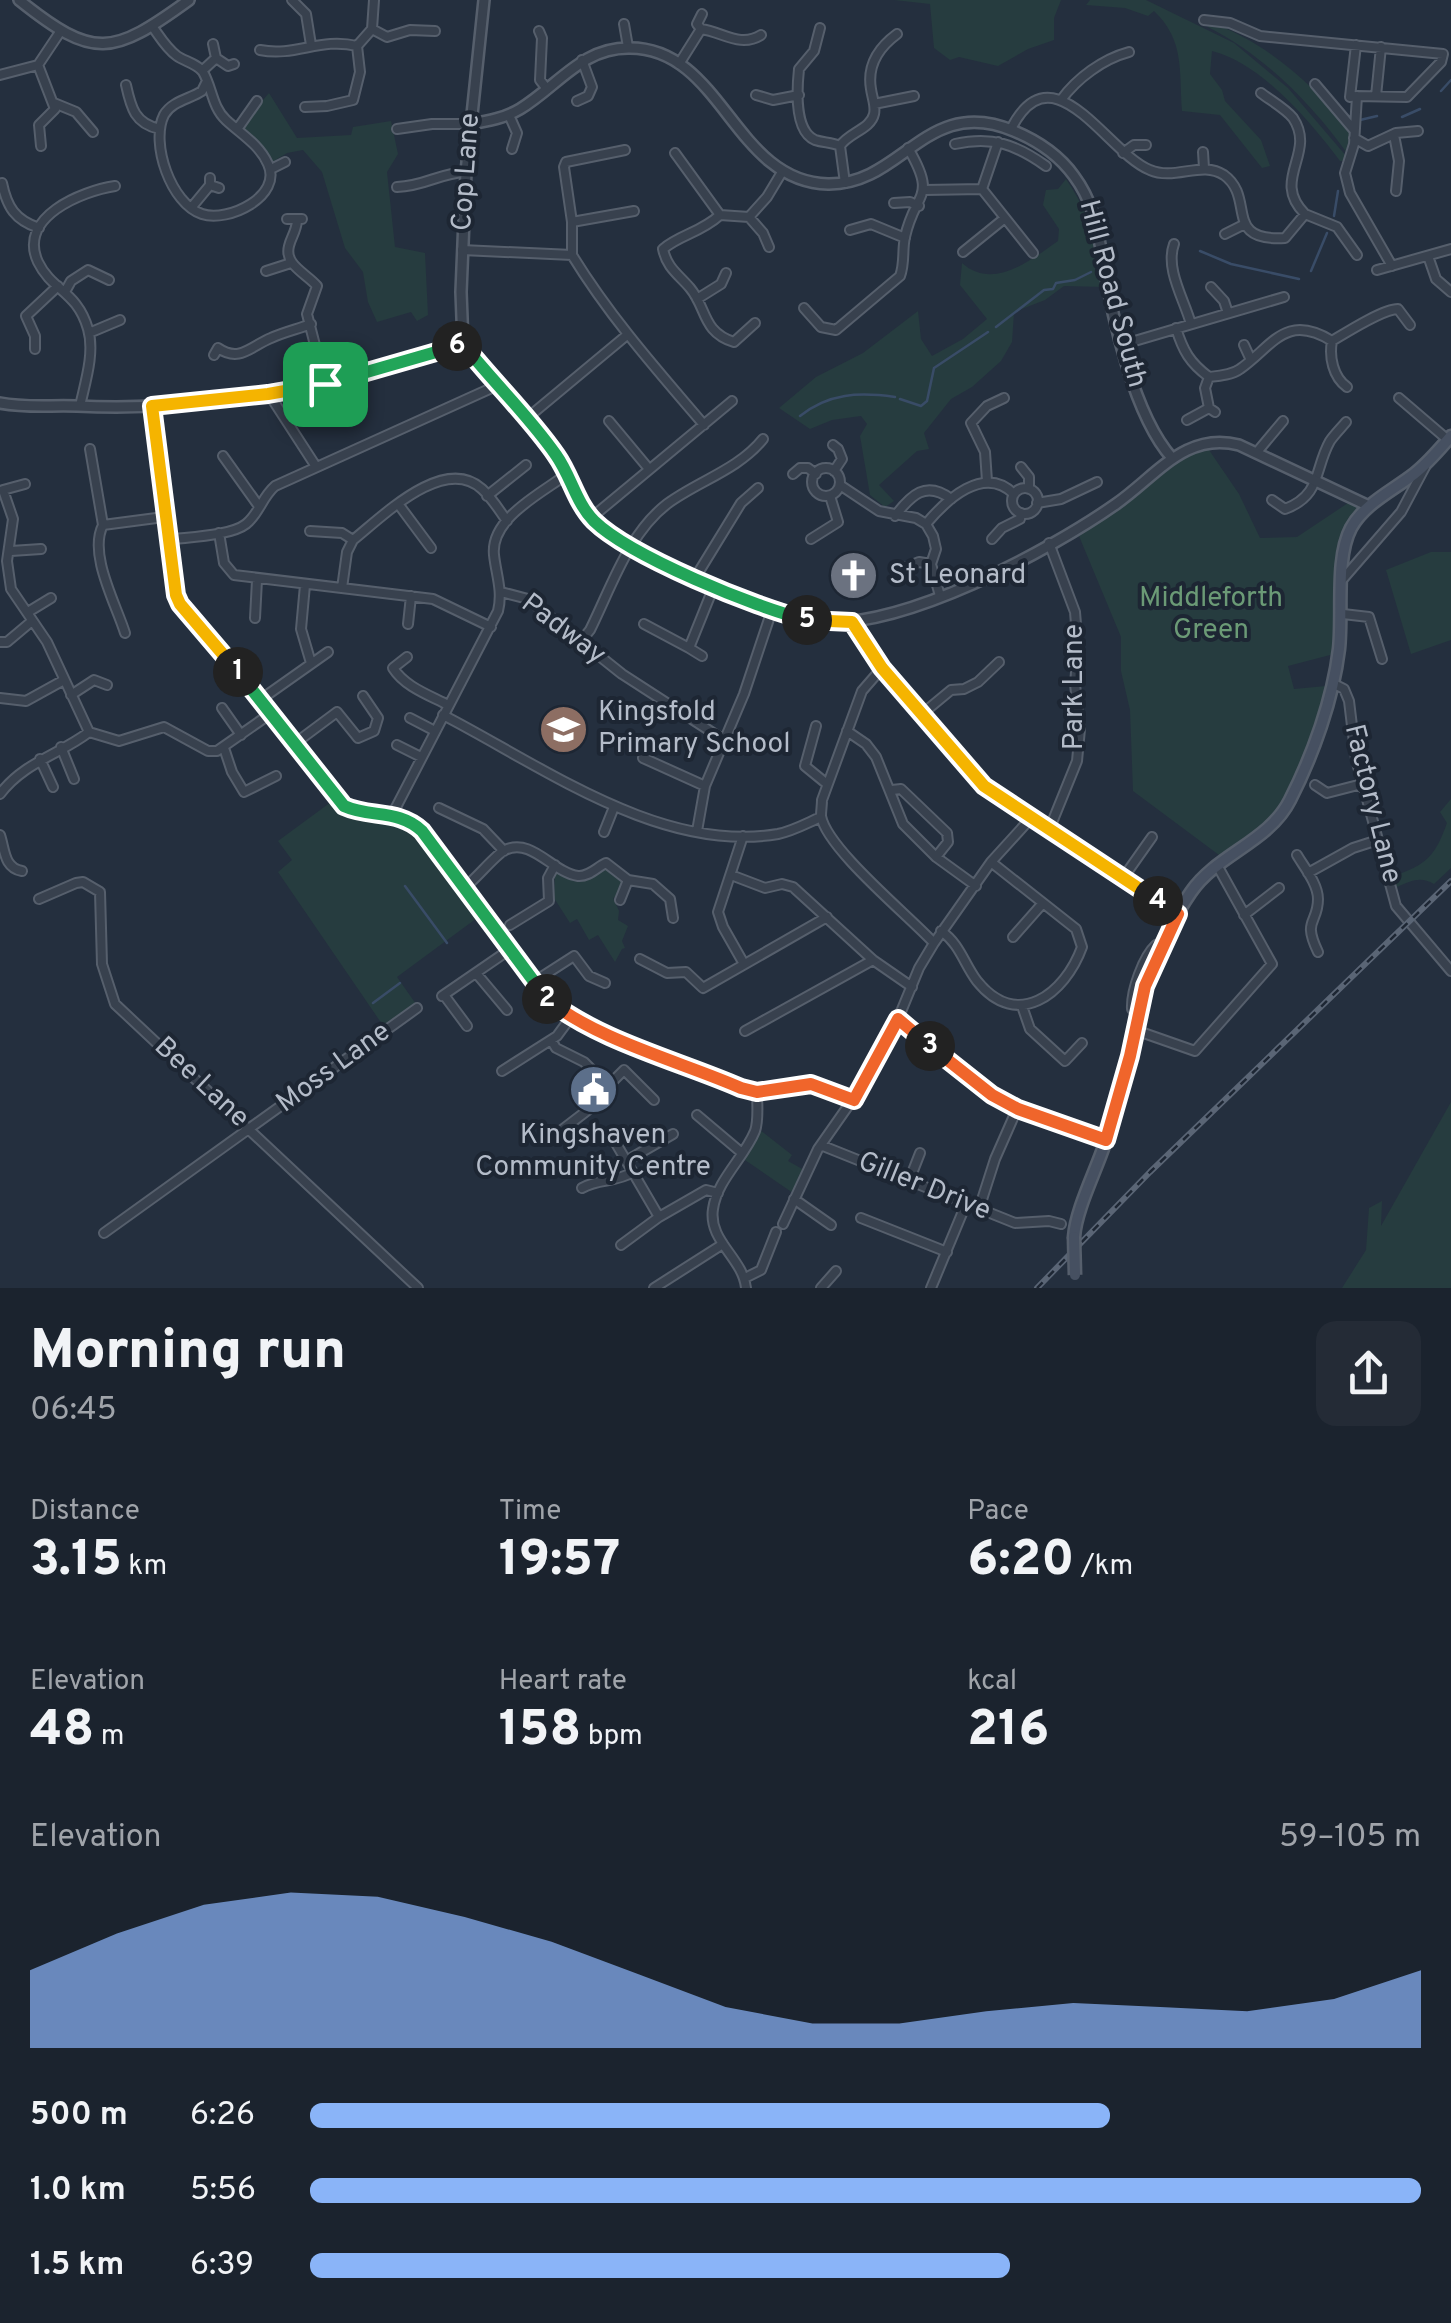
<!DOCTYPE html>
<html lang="en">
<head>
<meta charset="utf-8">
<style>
	:root { --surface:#1b232e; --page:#242b36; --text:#f1f3f6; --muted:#a0a4aa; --accent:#8ab4f8 }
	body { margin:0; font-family:Overpass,sans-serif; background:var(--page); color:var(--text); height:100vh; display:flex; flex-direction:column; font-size:38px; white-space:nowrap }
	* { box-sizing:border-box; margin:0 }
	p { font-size:32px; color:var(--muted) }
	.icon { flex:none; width:55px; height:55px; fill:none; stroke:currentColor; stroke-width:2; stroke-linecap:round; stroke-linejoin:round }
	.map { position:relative; height:1288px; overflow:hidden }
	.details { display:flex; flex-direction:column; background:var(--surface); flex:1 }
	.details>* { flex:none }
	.pin { position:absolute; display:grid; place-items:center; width:85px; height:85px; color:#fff; margin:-42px; border-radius:20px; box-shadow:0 5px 15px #0006 }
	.km { position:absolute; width:50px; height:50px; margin:-25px; border-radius:50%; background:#222; color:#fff; font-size:28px; line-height:50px; text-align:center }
	.round { display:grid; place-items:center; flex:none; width:105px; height:105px; border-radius:20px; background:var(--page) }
	.summary { display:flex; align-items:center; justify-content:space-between; height:170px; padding:0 30px }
	h1 { font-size:55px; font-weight:800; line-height:75px }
	.stats { display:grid; grid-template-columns:repeat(3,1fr); gap:15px; height:170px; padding:10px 30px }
	.stats div { display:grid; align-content:center }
	.stats b { font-size:50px; font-weight:800 }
	.stats small { font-size:28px; font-weight:400 }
	.stats p { font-size:28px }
	.chart { height:280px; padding:20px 30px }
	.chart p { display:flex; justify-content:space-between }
	.chart svg { width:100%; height:180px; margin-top:10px; fill:var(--accent); opacity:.7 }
	ul { padding:0 30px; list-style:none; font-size:32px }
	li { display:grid; grid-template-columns:160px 120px 1fr; align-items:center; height:75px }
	li i { height:25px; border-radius:12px; background:var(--accent) }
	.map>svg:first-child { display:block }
	.green { fill:#263c3f }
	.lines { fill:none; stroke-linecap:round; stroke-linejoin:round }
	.stream { stroke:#394c67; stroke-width:2.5 }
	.minor-casing { stroke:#565f6c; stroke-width:12 }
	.tertiary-casing { stroke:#565f6c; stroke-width:14 }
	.secondary-casing { stroke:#565f6c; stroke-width:15 }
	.minor { stroke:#38414e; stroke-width:8 }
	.tertiary { stroke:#38414e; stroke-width:9 }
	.secondary { stroke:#465061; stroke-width:10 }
	.rail-casing { stroke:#5a6575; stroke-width:6 }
	.rail { stroke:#1d2633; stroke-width:2.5; stroke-dasharray:8; stroke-linecap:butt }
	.secondary-bridge-casing { stroke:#565f6c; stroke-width:15; stroke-linecap:butt }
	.secondary-bridge { stroke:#465061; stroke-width:10 }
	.split-1-casing { stroke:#fff; stroke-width:20 }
	.split-2-casing { stroke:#fff; stroke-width:20 }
	.split-3-casing { stroke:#fff; stroke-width:20 }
	.split-4-casing { stroke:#fff; stroke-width:20 }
	.split-5-casing { stroke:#fff; stroke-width:20 }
	.split-6-casing { stroke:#fff; stroke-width:20 }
	.split-7-casing { stroke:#fff; stroke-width:20 }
	.split-1 { stroke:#f5b400; stroke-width:12 }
	.split-2 { stroke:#22a559; stroke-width:12 }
	.split-3 { stroke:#f0652b; stroke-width:12 }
	.split-4 { stroke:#f0652b; stroke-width:12 }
	.split-5 { stroke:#f5b400; stroke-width:12 }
	.split-6 { stroke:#22a559; stroke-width:12 }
	.split-7 { stroke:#22a559; stroke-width:12 }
	.labels { text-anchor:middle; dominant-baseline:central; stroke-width:8; stroke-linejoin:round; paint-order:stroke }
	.street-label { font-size:28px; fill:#b4bcc9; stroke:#1d2633 }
	.poi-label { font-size:28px; fill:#b4bcc9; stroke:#1d2633; text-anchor:start }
	.park-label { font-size:28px; fill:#6b9a76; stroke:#1d2633 }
</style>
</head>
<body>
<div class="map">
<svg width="1451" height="1288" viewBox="0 0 1451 1288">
	<rect width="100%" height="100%" fill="#242f3e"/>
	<!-- green -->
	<path class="green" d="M894,0H1061L1054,18V40L1028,49L998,66L959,57L950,60L934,48L930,4Z
		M1090,0H1146L1234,43L1288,88L1347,157L1345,161H1340C1310,121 1261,63 1212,51L1210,74L1222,90L1225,101L1261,140L1270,166L1262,168L1220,115L1182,111C1179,72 1185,40 1154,11L1148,16L1125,8L1086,5Z
		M1210,22C1271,45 1310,83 1352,131L1349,156C1313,105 1264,55 1208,27Z
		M269,93L297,138L351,135L353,127L391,121L398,154L387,172L395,247L425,253L428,315L417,321L411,312L377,322L368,302L363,272L345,248L322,172L303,150L287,153L269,164L238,129Z
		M1066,179C1090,214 1098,246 1106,287L1064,286L1045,300L1014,312L1012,342L1001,361L972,387L951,399L924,433L929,449L917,451L879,485L894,501L885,507L870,495L860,436L867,424L861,416L832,420L810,429L779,408L816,377L863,353L918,311L921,339L932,356L963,339L987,319L960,285L962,263C993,291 1031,260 1058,241L1059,229L1043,205L1046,190L1058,189Z
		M1202,449L1209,450L1239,494L1260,538L1297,537L1351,501L1359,505L1345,533L1334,654L1288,666L1294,689L1326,686C1313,725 1300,790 1271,818C1256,833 1237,843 1219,855L1133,791L1130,710L1121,671V637L1079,536L1191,453Z
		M1431,552H1451V640L1411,654L1386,570Z
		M1451,799V868L1434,884C1420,876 1411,881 1397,887L1393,876C1427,865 1435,856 1447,823L1440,812Z
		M331,802L348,813L409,826L477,918L397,977L416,1004L384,1027L278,872L292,860L278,841Z
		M604,868L624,881L619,895L613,898L619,911L618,920L628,926L622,941L625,948L622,949L615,962L598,935L589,940L577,919L570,923L554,898L555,873L583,880Z
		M1451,1102V1288H1342L1366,1250L1369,1208L1382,1201L1381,1226Z
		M760,1130L792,1155L788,1161L804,1170L793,1193L742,1158Z"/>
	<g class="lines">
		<!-- stream -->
		<path class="stream" d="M1441,91L1451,80
			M1402,117L1420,109
			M1360,120L1377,116
			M1334,216L1338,191
			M1200,251L1231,264L1299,279
			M1311,271L1327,233
			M996,327L1044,290L1053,289L1056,283L1075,280L1091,272
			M900,399L921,406L927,401L934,368L988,332
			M800,416C829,393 859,392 895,397
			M405,886L447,943
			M373,1003L400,983"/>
		<defs>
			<path id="minor" d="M292,0L306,14L311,45
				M1204,20L1230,23L1260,36L1443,54L1441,62L1407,97L1357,96
				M624,24L628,47
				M152,26C160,37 166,48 177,56C184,61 198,64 203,72C212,87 212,107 226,120C241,134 259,144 268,164C283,196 228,223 202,214C171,204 150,143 164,115C172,101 190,99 202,91L206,83
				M820,28L814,51L799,69C797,88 794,131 815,140C824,143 831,142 840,146C848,133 871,129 874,114C876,106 872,97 871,89C867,66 878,48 897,34
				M372,29L387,37L410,30L435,31
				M701,29L697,24L702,14
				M539,31L542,38L540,80L547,89
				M1356,45L1350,97L1357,96L1354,144L1345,173L1350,193L1392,266
				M260,50C296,57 320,37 357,46
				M216,58L228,66L234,64
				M679,64L701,29C723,32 740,48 761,35
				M38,65L55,109L39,125L41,146
				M203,70L216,58L213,44
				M0,75L38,65L60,32
				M1315,84L1354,130
				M126,85C131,108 135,124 160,129
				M1261,93C1270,100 1286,109 1293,118C1317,154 1270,179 1305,214
				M756,95L773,100L799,95
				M1376,96L1381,47
				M1061,100C1077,78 1103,59 1129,52
				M577,101L588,96L592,87L582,60
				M54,103L76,112L93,132
				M874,104L914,96
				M305,107L327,106L353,100L360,72L357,46L372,29L374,0
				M509,115L517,133L512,149
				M238,128L257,101
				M397,129L432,124H470
				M1011,129C1053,46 1107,153 1150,170C1175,181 1202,160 1224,175C1256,198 1222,242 1285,238L1305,214L1337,227L1357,255
				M1394,135L1399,161L1396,191
				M1354,138L1368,146L1396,133L1418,131
				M955,144C992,136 1015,144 1046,166
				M840,146L845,183
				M1203,152L1204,168
				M675,153L720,215
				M1123,153L1134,145H1146
				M271,169L285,162
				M210,178V185L219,188
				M2,183C7,207 15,220 39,228
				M397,187C426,186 439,173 466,172
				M982,189L1033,253
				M982,189L998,142
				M925,190L982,189
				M894,203L910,202L919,206
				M191,208L210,185
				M749,217L763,233L769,247
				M287,219H302
				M297,221C296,232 291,237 289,246C284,265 306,273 317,286L307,314L325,384
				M572,222L634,211
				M850,230L871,224L905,238
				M1225,234L1245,224
				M1174,244C1165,269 1184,299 1191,324
				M462,250L572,255
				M963,252L1005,218
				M572,255C610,317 657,370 704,425
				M572,255V222L564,167L566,162L625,150
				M1428,256L1436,279L1451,292
				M1377,270L1451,249
				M266,271L291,263
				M1211,287L1224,301L1228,313
				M66,290L71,281L88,270L109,280
				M697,299L721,284L726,273
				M804,308L821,327L836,330L900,276C905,263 902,250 905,237C915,191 938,199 908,148
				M755,323L734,342C702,332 707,308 690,288C678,274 667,268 663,249C681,234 700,233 720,215L749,217L767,197L782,172
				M1176,328C1183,351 1190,363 1209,377C1219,376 1232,375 1240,369C1272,347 1285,312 1332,341C1347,332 1383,309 1398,309L1410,325
				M89,333L120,320
				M1332,341C1329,357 1333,377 1347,387
				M1121,345L1284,297
				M1244,345L1250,358
				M35,349V336L26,316L58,286
				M214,355L218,348C240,363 251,346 271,338C284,332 298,329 311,324
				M1209,377L1205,388L1209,408L1215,412
				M269,394L315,465
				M1399,398L1448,440
				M80,406C85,383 95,353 88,329C77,291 52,291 38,262C17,217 82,191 115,186
				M152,406L175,595L333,795C359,820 387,807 416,825L532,983L558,1009L598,1030L741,1088L757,1091L811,1084L853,1099
				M526,419L627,335
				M1187,420L1209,408
				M609,421L649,469
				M833,445L838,449L842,459L834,471
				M90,449L103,525C88,554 116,604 125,633
				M1257,452L1283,421
				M223,456L258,505
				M1021,467L1029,477V489
				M812 482a14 14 0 1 1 28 0a14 14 0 1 1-28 0Z
				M793,474L800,468H808L816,474
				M987,481L985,452L971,423L987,406L1004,398
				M25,484L3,490L13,519L7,561L11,589L47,642L89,732L119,741L164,727L208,751H217L270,714
				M840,485L879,511L916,518L926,524L933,536L936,549L931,564L940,596
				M1012 501a13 13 0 1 1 26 0a13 13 0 1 1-26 0Z
				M487,496L526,465
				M1272,500L1285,509C1322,495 1314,469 1330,441C1334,435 1341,428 1346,422
				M1037,503L1061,499L1097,482
				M399,505L431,548
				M895,516C911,495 926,480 951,499
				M591,518L732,401
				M926,524C946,500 984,464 1014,494
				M103,525L164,517
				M310,531L342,533L353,540
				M219,533L224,563L234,575L433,599L491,627
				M811,539L838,522L830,496
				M992,539L1002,528L1020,519L1021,513
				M167,540C187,537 231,536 246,524C259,514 262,497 275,486L496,386
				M11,551L41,549
				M907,567L919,562L931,564
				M695,578L741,503L758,488
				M1342,580L1401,512L1425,467
				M305,585L301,629L311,663
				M342,588L347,552L353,540C382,517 444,454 482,489C492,498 499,510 507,521
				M501,592L528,599L622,674L724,740
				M28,612L51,598
				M1343,614L1369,617L1382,659
				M255,618L257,580
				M408,624L411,596
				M644,624L689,648L714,586
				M581,641L590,630C611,588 628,534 667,504C698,481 738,470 763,439
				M0,642H7L32,621
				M689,648L702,656
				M407,657L393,668C405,687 429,695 448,705
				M882,668L862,691L822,800C822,805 821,811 821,816C827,849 908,915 934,943
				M1334,684L1344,689L1349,701L1356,759L1396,906L1451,971
				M71,695L94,680L107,685
				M0,698L26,701L64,680
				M260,700L328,652
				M222,708L241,735
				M922,714L951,690L964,689L978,682L999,662
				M443,715C542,766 661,854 778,834C793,831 807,823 821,817
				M410,718L435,731
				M816,726L805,766L827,784
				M847,731L866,744L876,757L903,824L936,857L976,886
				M294,744L337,712L358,738L374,731L378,718L363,696
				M397,745L421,757
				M61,747L74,779
				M224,748L232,772L244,792L276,776
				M643,758L705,786
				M40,759L53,787
				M1315,785L1327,793L1362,784
				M892,790L901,789L947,833L948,842L936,857
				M0,794C24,762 61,754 89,732
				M439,808L483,829L504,851
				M392,815L498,611C503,591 496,574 494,555C490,518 542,493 567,474
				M1049,830L1077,761L1080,729L1075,684L1078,648L1075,612L1049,543
				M697,831L705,786L744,694L772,610
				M604,832L614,807
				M0,835C5,850 4,868 22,871
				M743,836L718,912L723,927L744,964
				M1297,855C1304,867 1318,884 1318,899C1318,924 1302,919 1318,952
				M1308,873L1353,848L1378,840
				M731,875L765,888L782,884L793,887L873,960L912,987
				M1123,878L1152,837
				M464,888C476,879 496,854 505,850C532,837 553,873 578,876C589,877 597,867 606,863L628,880L653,884L670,899L673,918
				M39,899L76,883L83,882L100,892L102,964L115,1004L418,1288
				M620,900L628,880
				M1244,915L1279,888
				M510,925L549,901L548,878L555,865
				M941,931C960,944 964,964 977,981C1017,1031 1065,994 1082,947L1076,929L991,862
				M1013,937L1043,903
				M640,959L667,973L686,972L703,988L827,917
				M476,973L507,1010
				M532,983L574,956L589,976L605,983
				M444,995L467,1026
				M442,996L509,950
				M1022,1006L1030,1029L1065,1061L1082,1043
				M1138,1012L1132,1009C1131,991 1143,957 1156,945L1161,948
				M898,1019L992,1095L1017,1109L1106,1141
				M1135,1030L1195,1051L1272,964L1217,865
				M745,1031L873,960
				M551,1040L556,1048L584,1062L608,1086
				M502,1071L557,1036L571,1017
				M697,1115L742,1153
				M545,1131L554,1136L601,1100L608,1086L624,1070L654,1100
				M614,1140L659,1217
				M823,1146L1015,1223L1049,1221L1061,1224
				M626,1161L673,1134
				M909,1181L920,1153
				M582,1188C599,1178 615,1183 633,1172
				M794,1199L831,1225
				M979,1209L995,1159L1017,1109
				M861,1218L947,1252
				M783,1224L818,1149L853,1099L898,1019L919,968L934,943L991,862L1031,818
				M104,1233L417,1008
				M621,1245L659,1217L706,1190L718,1193
				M745,1278L761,1270L776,1232
				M654,1288L723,1244
				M746,1288C743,1258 708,1241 713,1209C717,1180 744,1158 755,1131C759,1120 757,1104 757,1091
				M821,1288L836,1271
				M931,1288L966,1204"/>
			<path id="tertiary" d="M19,0C94,60 112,56 189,0
				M470,124C488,121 505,118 520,109C558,86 582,47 630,48C722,48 734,182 828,184C903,185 926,94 1014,131C1038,141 1059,155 1074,176C1094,203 1097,228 1103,260C1112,317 1134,416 1172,458
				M463,344C493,381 528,415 555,454C572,477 577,506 598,525C624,547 660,561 691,576C729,594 775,618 818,622C902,630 1049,551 1116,504C1156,476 1186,431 1239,445L1369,506
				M463,344L461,292L466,172L484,0
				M0,403C25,408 51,405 77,406C208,413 339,385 463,344
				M851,622L882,668L984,785L1178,915"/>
			<path id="secondary" d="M1074,1237C1076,1209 1096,1171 1105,1143C1132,1059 1139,967 1191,892C1217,854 1269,842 1290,800C1313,755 1333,699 1339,649C1343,613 1335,558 1351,528C1364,504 1392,491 1414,474C1428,463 1439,450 1451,436"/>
		</defs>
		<!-- minor casing -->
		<use href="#minor" class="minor-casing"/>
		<!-- tertiary casing -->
		<use href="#tertiary" class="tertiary-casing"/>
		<!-- secondary casing -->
		<use href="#secondary" class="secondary-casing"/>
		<!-- minor -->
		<use href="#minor" class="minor"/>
		<!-- tertiary -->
		<use href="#tertiary" class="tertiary"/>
		<!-- secondary -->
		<use href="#secondary" class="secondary"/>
		<defs>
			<path id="rail" d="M1037,1288L1150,1172L1451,881"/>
		</defs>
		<!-- rail casing -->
		<use href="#rail" class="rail-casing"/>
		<!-- rail -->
		<use href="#rail" class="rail"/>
		<defs>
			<path id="secondary-bridge" d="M1074,1237L1075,1275"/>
		</defs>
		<!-- secondary-bridge casing -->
		<use href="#secondary-bridge" class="secondary-bridge-casing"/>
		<!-- secondary-bridge -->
		<use href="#secondary-bridge" class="secondary-bridge"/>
	</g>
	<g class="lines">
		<defs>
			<path id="split-1" d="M238,672L180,604L176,595L152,406L268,394L325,384"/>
			<path id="split-2" d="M238,672L344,806C370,818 399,809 422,831L547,999"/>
			<path id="split-3" d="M547,999C596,1040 682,1062 741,1088L757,1092L811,1084L854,1100L898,1019L930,1046"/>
			<path id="split-4" d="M930,1046L992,1095L1018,1109L1106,1140L1130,1056L1145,986L1178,914L1158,901"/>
			<path id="split-5" d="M807,620L852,622L882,668L984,786L1158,901"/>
			<path id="split-6" d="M457,346L463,344C493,382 529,416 556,455C571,476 576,503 594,521C630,556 756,608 807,620"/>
			<path id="split-7" d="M325,384L457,346"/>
		</defs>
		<!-- split-1 casing -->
		<use href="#split-1" class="split-1-casing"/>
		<!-- split-2 casing -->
		<use href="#split-2" class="split-2-casing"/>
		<!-- split-3 casing -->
		<use href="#split-3" class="split-3-casing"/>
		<!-- split-4 casing -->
		<use href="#split-4" class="split-4-casing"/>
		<!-- split-5 casing -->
		<use href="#split-5" class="split-5-casing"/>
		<!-- split-6 casing -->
		<use href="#split-6" class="split-6-casing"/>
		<!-- split-7 casing -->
		<use href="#split-7" class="split-7-casing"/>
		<!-- split-1 -->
		<use href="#split-1" class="split-1"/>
		<!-- split-2 -->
		<use href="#split-2" class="split-2"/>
		<!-- split-3 -->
		<use href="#split-3" class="split-3"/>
		<!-- split-4 -->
		<use href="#split-4" class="split-4"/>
		<!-- split-5 -->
		<use href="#split-5" class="split-5"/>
		<!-- split-6 -->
		<use href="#split-6" class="split-6"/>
		<!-- split-7 -->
		<use href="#split-7" class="split-7"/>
	</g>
	<!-- icons -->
	<defs>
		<symbol id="church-disc" viewBox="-11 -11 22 22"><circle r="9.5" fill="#6b7280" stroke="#1d2633"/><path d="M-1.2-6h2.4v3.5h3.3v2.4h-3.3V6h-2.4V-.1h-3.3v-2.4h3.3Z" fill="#fff"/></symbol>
		<symbol id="school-disc" viewBox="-11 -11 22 22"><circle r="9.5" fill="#8d6e63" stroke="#1d2633"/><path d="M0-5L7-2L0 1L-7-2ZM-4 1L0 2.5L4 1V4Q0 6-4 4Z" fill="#fff"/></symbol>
		<symbol id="civic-disc" viewBox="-11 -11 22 22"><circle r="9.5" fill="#5c6f8a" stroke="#1d2633"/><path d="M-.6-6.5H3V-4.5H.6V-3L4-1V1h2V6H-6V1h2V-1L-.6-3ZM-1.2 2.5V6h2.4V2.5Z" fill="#fff"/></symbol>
	</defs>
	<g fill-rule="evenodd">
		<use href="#church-disc" x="826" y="548" width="55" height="55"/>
		<use href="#school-disc" x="536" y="702" width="55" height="55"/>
		<use href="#civic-disc" x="566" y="1062" width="55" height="55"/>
	</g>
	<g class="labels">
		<!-- street labels -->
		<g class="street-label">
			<text transform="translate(467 172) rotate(-86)">Cop Lane</text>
			<text transform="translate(1112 294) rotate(75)">Hill Road South</text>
			<text transform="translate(563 630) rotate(37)">Padway</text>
			<text transform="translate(1075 687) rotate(-90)">Park Lane</text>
			<text transform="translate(1372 804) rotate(76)">Factory Lane</text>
			<text transform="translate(334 1068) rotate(-36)">Moss Lane</text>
			<text transform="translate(201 1083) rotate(43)">Bee Lane</text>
			<text transform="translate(924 1187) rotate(22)">Giller Drive</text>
		</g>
		<!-- poi labels -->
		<g class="poi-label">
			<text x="889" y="576">St Leonard</text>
			<text x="598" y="713">Kingsfold<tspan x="598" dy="32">Primary School</tspan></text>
			<text x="593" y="1136" text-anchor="middle">Kingshaven<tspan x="593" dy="32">Community Centre</tspan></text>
		</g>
		<!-- park labels -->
		<g class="park-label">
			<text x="1211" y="599">Middleforth<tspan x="1211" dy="32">Green</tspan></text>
		</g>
	</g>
</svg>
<div class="pin" style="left:325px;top:384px;background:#1e9e55"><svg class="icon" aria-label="arrive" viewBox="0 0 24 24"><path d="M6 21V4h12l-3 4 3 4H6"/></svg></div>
<b class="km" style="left:238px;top:672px">1</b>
<b class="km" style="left:547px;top:999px">2</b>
<b class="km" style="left:930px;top:1046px">3</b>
<b class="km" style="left:1158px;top:901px">4</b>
<b class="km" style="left:807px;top:620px">5</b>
<b class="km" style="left:457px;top:346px">6</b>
</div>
<section class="details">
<div class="summary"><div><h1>Morning run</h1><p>06:45</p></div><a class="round"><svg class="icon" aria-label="share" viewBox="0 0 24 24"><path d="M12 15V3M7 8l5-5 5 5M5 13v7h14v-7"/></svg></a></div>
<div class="stats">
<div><p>Distance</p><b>3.15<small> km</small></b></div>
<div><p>Time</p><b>19:57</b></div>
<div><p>Pace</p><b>6:20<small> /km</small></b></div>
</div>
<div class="stats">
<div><p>Elevation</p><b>48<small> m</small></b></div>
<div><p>Heart rate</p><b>158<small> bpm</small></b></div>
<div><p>kcal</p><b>216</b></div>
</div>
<div class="chart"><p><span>Elevation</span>59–105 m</p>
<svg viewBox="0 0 160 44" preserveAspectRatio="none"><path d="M0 44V25L10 16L20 9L30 6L40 7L50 12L60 18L70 26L80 34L90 38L100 38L110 35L120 33L130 34L140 35L150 32L160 25V44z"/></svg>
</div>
<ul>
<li><b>500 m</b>6:26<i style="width:72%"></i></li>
<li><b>1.0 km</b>5:56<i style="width:100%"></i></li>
<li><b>1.5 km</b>6:39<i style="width:63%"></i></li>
</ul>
</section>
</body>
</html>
